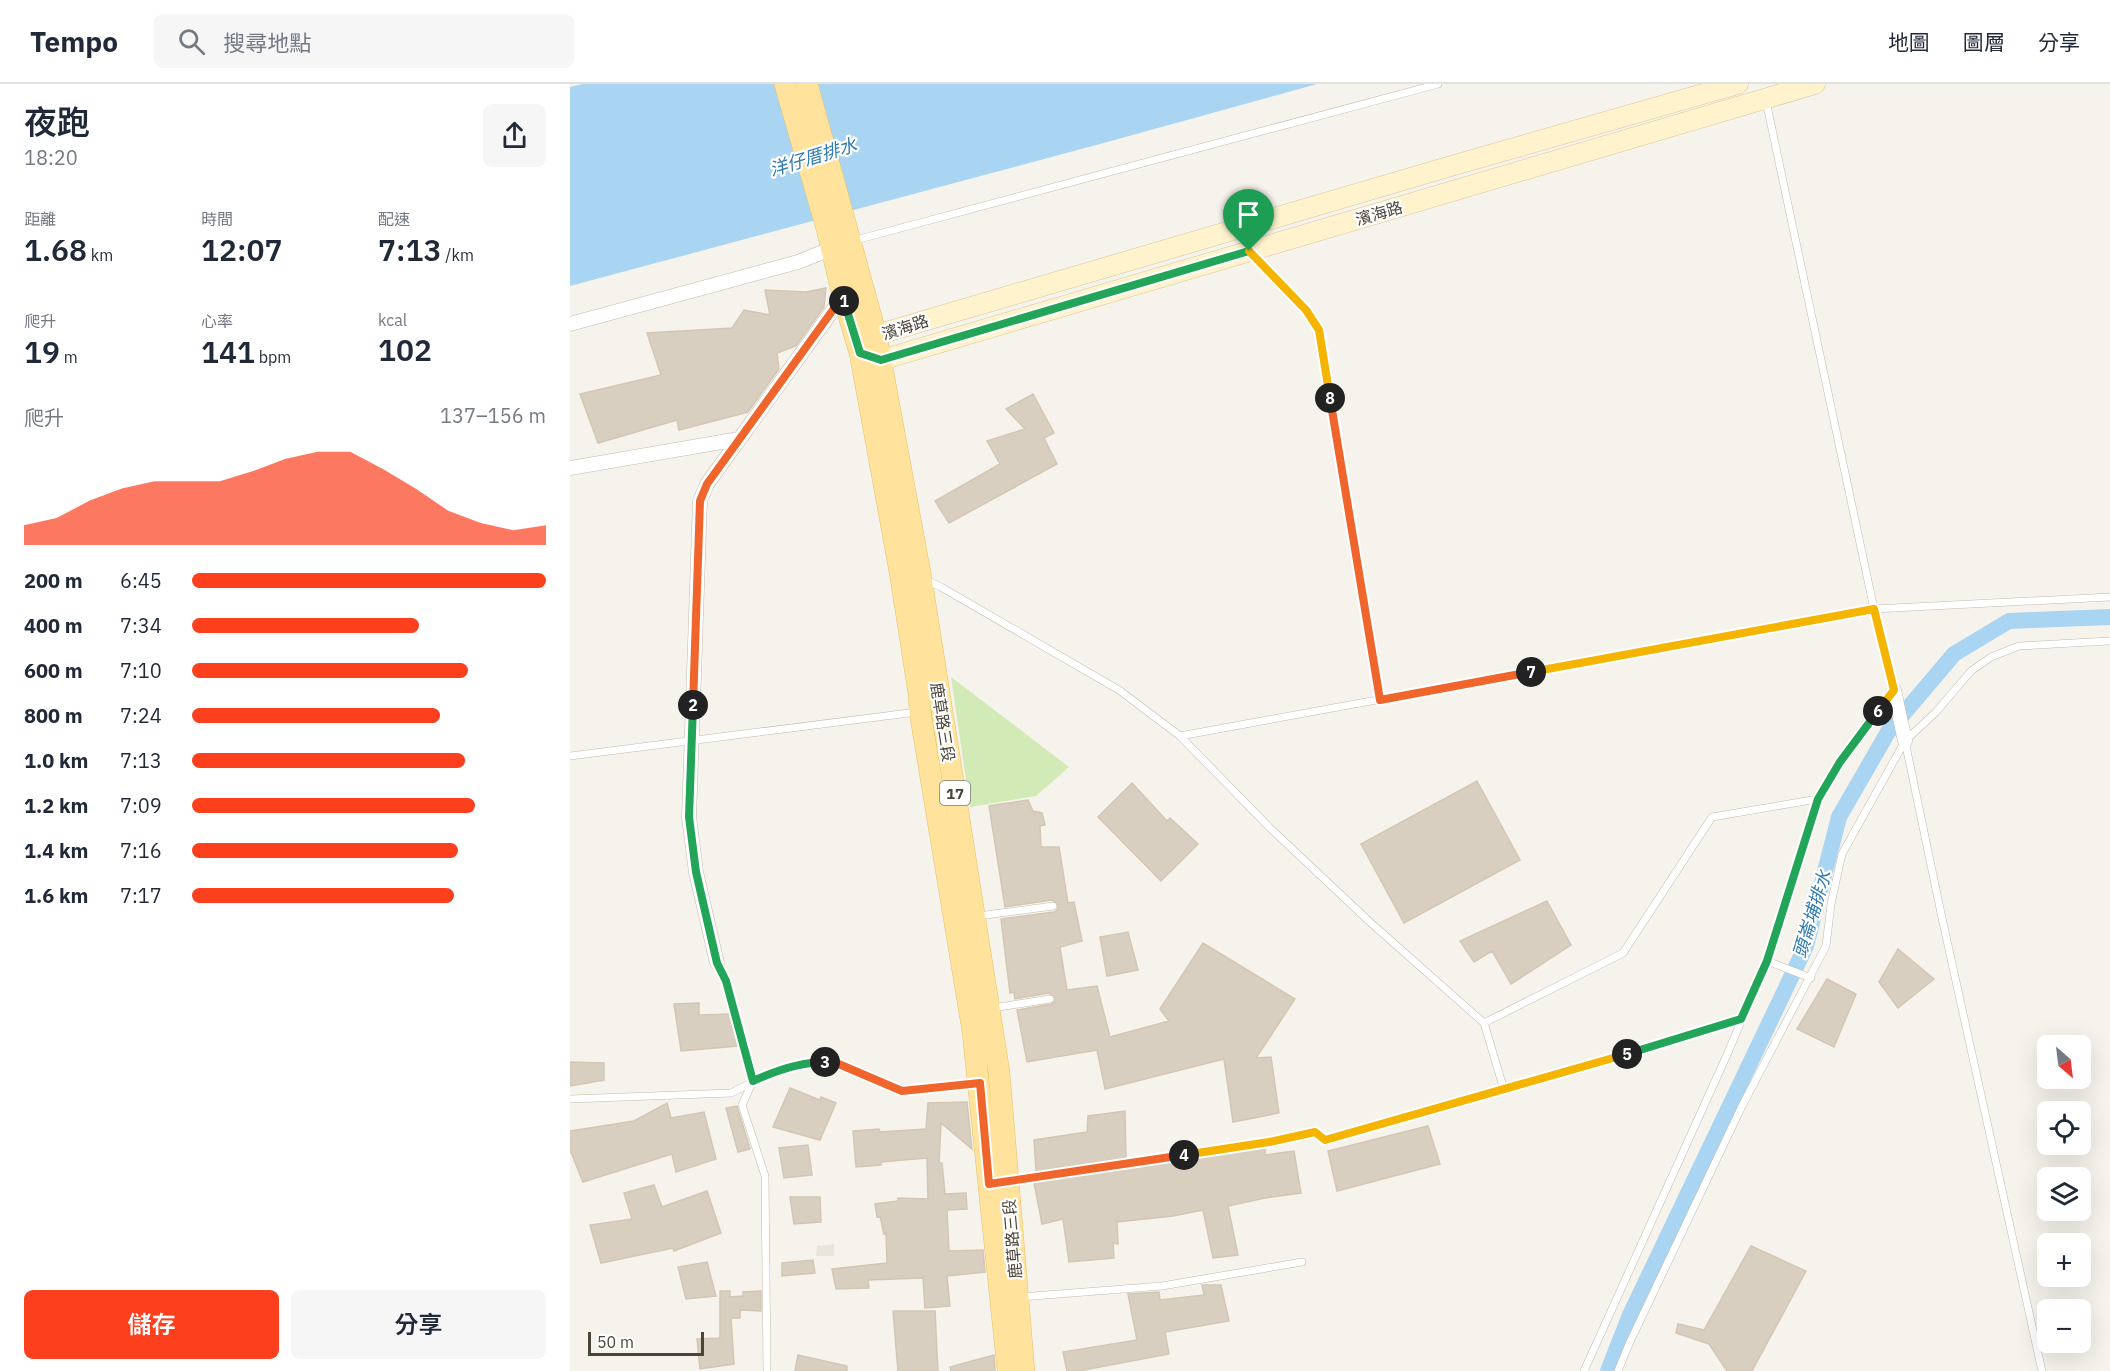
<!DOCTYPE html>
<html lang="zh-TW">
<head>
<meta charset="utf-8">
<style>
	:root { --surface:#fff; --page:#f6f6f7; --text:#1f2937; --muted:#747a83; --line:#e0e1e3; --accent:#fc3f1d }
	body { margin:0; font-family:"IBM Plex Sans","Noto Sans TC",sans-serif; background:var(--page); color:var(--text); height:100vh; display:flex; flex-direction:column; font-size:22px; white-space:nowrap }
	* { box-sizing:border-box; margin:0 }
	p { font-size:20px; color:var(--muted) }
	.icon { flex:none; width:33px; height:33px; fill:none; stroke:currentColor; stroke-width:2; stroke-linecap:round; stroke-linejoin:round }
	.map { position:relative; flex:1; overflow:hidden }
	.sheet { display:flex; flex-direction:column; background:var(--surface); width:570px }
	.sheet>* { flex:none }
	.needle { width:39px; rotate:152deg }
	.fabs { position:absolute; left:1467px; top:951px; display:grid; gap:12px }
	.fabs a { display:grid; place-items:center; width:54px; height:54px; border-radius:9px; background:var(--surface); box-shadow:0 6px 24px #0002; font-size:30px }
	.scale { position:absolute; left:18px; bottom:15px; width:116px; box-sizing:border-box; padding-left:6px; border:3px solid #4b4439; border-top:0; font-size:16px; line-height:21px; white-space:nowrap; color:#4b4439; -webkit-text-stroke:4px #fff; paint-order:stroke }
	.pin { position:absolute; display:grid; place-items:center; width:51px; height:51px; color:#fff; margin:-62px -26px; border-radius:50% 50% 50% 0; rotate:-45deg; box-shadow:0 0 6px #0007 }
	.pin .icon { rotate:45deg }
	.km { position:absolute; width:30px; height:30px; margin:-15px; border-radius:50%; background:#222; color:#fff; font-size:16px; line-height:30px; text-align:center }
	.round { display:grid; place-items:center; flex:none; width:63px; height:63px; border-radius:9px; background:var(--page) }
	.headline { display:flex; align-items:center; justify-content:space-between; height:102px; padding:0 24px }
	h1 { font-size:33px; font-weight:600; line-height:45px }
	.stats { display:grid; grid-template-columns:repeat(3,1fr); gap:9px; height:102px; padding:6px 24px }
	.stats div { display:grid; align-content:center }
	.stats b { font-size:30px; font-weight:600 }
	.stats small { font-size:16px; font-weight:400 }
	.stats p { font-size:16px }
	.chart { height:168px; padding:12px 24px }
	.chart p { display:flex; justify-content:space-between }
	.chart svg { width:100%; height:108px; margin-top:6px; fill:var(--accent); opacity:.7 }
	.action { display:flex; gap:12px; margin-top:auto; padding:12px 24px }
	.action a { flex:1; height:69px; border-radius:9px; background:var(--accent); color:#fff; font-size:24px; font-weight:600; line-height:69px; text-align:center }
	.action a+a { background:var(--page); color:var(--text) }
	ul { padding:0 24px; list-style:none; font-size:20px }
	li { display:grid; grid-template-columns:96px 72px 1fr; align-items:center; height:45px }
	li i { height:15px; border-radius:8px; background:var(--accent) }
	header { display:flex; align-items:center; gap:36px; box-sizing:border-box; height:84px; padding:0 30px; background:var(--surface); border-bottom:2px solid var(--line) }
	header strong { font-size:28px }
	nav { display:flex; gap:33px; margin-inline-start:auto; font-size:21px }
	.search { width:420px; height:54px; background:var(--page); display:flex; align-items:center; gap:15px; box-sizing:border-box; padding:0 21px; border-radius:9px; color:var(--muted); font-size:22px }
	main { display:flex; flex:1; min-height:0 }
	.map>svg:first-child { display:block }
	.residential { fill:#eae5da }
	.green { fill:#d2eab5 }
	.water { fill:#a9d4f2 }
	.lines { fill:none; stroke-linecap:round; stroke-linejoin:round }
	.canal { stroke:#a9d4f2; stroke-width:16 }
	.building { fill:#d8cfc1; stroke:#d3c7b4; stroke-width:1.5 }
	.lane-casing { stroke:#c2bbae; stroke-width:8 }
	.street-casing { stroke:#c2bbae; stroke-width:15 }
	.secondary-casing { stroke:#d6c79b; stroke-width:21 }
	.primary-casing { stroke:#e6c16a; stroke-width:22 }
	.lane { stroke:#fff; stroke-width:7 }
	.street { stroke:#fff; stroke-width:14 }
	.secondary { stroke:#fff3cd; stroke-width:20 }
	.primary { stroke:#ffe39c; stroke-width:21 }
	.split-1-casing { stroke:#fff; stroke-width:12 }
	.split-2-casing { stroke:#fff; stroke-width:12 }
	.split-3-casing { stroke:#fff; stroke-width:12 }
	.split-4-casing { stroke:#fff; stroke-width:12 }
	.split-5-casing { stroke:#fff; stroke-width:12 }
	.split-6-casing { stroke:#fff; stroke-width:12 }
	.split-7-casing { stroke:#fff; stroke-width:12 }
	.split-8-casing { stroke:#fff; stroke-width:12 }
	.split-9-casing { stroke:#fff; stroke-width:12 }
	.split-1 { stroke:#22a559; stroke-width:8 }
	.split-2 { stroke:#f0652b; stroke-width:8 }
	.split-3 { stroke:#22a559; stroke-width:8 }
	.split-4 { stroke:#f0652b; stroke-width:8 }
	.split-5 { stroke:#f5b400; stroke-width:8 }
	.split-6 { stroke:#22a559; stroke-width:8 }
	.split-7 { stroke:#f5b400; stroke-width:8 }
	.split-8 { stroke:#f0652b; stroke-width:8 }
	.split-9 { stroke:#f5b400; stroke-width:8 }
	.labels { text-anchor:middle; dominant-baseline:central; stroke-width:4.5; stroke-linejoin:round; paint-order:stroke }
	.shield { fill:#fff; stroke:#817c74; stroke-width:1.5 }
	.shield-label { font-size:15px; font-weight:bold; fill:#4b4439 }
	.street-label { font-size:16px; fill:#4b4439; stroke:#fff }
	.water-label { font-size:18px; font-style:italic; fill:#2e7ab2; stroke:#fff }
</style>
</head>
<body>
<header>
<strong>Tempo</strong>
<div class="search"><svg class="icon" aria-label="search" viewBox="0 0 24 24"><circle cx="10" cy="10" r="6"/><path d="M15 15l6 6"/></svg>搜尋地點</div>
<nav><a>地圖</a><a>圖層</a><a>分享</a></nav>
</header>
<main>
<section class="sheet">
<div class="headline"><div><h1>夜跑</h1><p>18:20</p></div><a class="round"><svg class="icon" aria-label="share" viewBox="0 0 24 24"><path d="M12 15V3M7 8l5-5 5 5M5 13v7h14v-7"/></svg></a></div>
<div class="stats">
<div><p>距離</p><b>1.68<small> km</small></b></div>
<div><p>時間</p><b>12:07</b></div>
<div><p>配速</p><b>7:13<small> /km</small></b></div>
</div>
<div class="stats">
<div><p>爬升</p><b>19<small> m</small></b></div>
<div><p>心率</p><b>141<small> bpm</small></b></div>
<div><p>kcal</p><b>102</b></div>
</div>
<div class="chart"><p><span>爬升</span>137–156 m</p>
<svg viewBox="0 0 160 44" preserveAspectRatio="none"><path d="M0 44V36L10 33L20 26L30 21L40 18L50 18L60 18L70 14L80 9L90 6L100 6L110 13L120 21L130 30L140 35L150 38L160 36V44z"/></svg>
</div>
<ul>
<li><b>200 m</b>6:45<i style="width:100%"></i></li>
<li><b>400 m</b>7:34<i style="width:64%"></i></li>
<li><b>600 m</b>7:10<i style="width:78%"></i></li>
<li><b>800 m</b>7:24<i style="width:70%"></i></li>
<li><b>1.0 km</b>7:13<i style="width:77%"></i></li>
<li><b>1.2 km</b>7:09<i style="width:80%"></i></li>
<li><b>1.4 km</b>7:16<i style="width:75%"></i></li>
<li><b>1.6 km</b>7:17<i style="width:74%"></i></li>
</ul>
<div class="action"><a>儲存</a><a>分享</a></div>
</section>
<div class="map">
<svg width="1540" height="1287" viewBox="0 0 1540 1287">
	<rect width="100%" height="100%" fill="#f6f3ec"/>
	<!-- residential -->
	<path class="residential" d="M264,1160V1172H246L247,1162Z"/>
	<!-- green -->
	<path class="green" d="M381,593L499,683L466,712L400,723Z"/>
	<!-- water -->
	<path class="water" d="M13,0H747L530,60L0,202V3Z"/>
	<g class="lines">
		<!-- canal -->
		<path class="canal" d="M1038,1287L1060,1231L1236,862L1269,733L1318,648L1384,570L1439,537L1540,533"/>
	</g>
	<!-- building -->
	<path class="building" d="M256,204L254,223L226,262L207,269L209,285L178,328L109,346L107,336L28,359L10,310L91,291L77,249L162,244L174,226L200,231L195,206L236,208Z
		M463,310L484,349L474,354L487,380L379,439L365,417L430,380L417,357L455,345L436,325Z
		M907,697L950,776L834,839L791,760Z
		M562,699L597,737L600,734L628,760L591,797L528,733Z
		M458,716L463,727L472,729L475,741L470,742L471,763H489L498,819L504,818L512,857L490,863L497,906L527,902L540,953L599,937L590,925L633,859L725,915L686,974L701,973L709,1029L663,1038L654,975L535,1005L527,966L457,978L447,926L481,920L485,918V914L479,909L445,915L444,908L440,909L431,835L484,828L488,825V821L482,816L435,823L419,722Z
		M977,817L1001,861L941,900L922,867L904,878L890,857Z
		M558,848L568,886L537,892L530,853Z
		M1328,865L1364,895L1328,924L1309,898Z
		M1257,895L1286,910L1264,963L1227,945Z
		M129,919V931L159,930L168,962L111,967L104,920Z
		M0,978L34,979V996L0,1002Z
		M220,1004L250,1016L251,1013L266,1019L250,1056L203,1043Z
		M397,1018L402,1065L371,1039L369,1079H372L375,1110L396,1109L397,1125L377,1126L379,1167L413,1166L415,1188L377,1192L380,1222L355,1224L353,1194L298,1196L299,1204L266,1205L262,1185L317,1179L316,1149L314,1150L310,1132L307,1133L305,1120L328,1117V1114L358,1115L357,1074L311,1078V1081L286,1083L283,1047L309,1045L310,1048L356,1045L358,1019Z
		M97,1019L101,1034L134,1028L146,1075L106,1088L102,1070L13,1098L0,1066V1047L64,1037Z
		M167,1022L180,1065L168,1068L156,1024Z
		M555,1027L556,1074L466,1087L464,1056L517,1048L518,1032Z
		M858,1042L870,1080L767,1107L758,1067Z
		M238,1061L242,1091L214,1094L209,1064Z
		M695,1064V1071L724,1067L731,1109L695,1114L658,1122L668,1171L643,1174L633,1126L603,1132L547,1138L548,1160L543,1159L544,1174L499,1178L493,1135L472,1140L464,1099Z
		M84,1101L92,1123L137,1107L151,1149L104,1167L103,1164L31,1179L20,1141L62,1135L54,1109Z
		M220,1113H250L251,1138L224,1140Z
		M1181,1162L1236,1187L1182,1287H1157L1139,1260L1106,1249L1108,1240L1134,1246Z
		M243,1176L245,1189L212,1192V1179Z
		M137,1178L146,1212L116,1215L108,1183Z
		M632,1201H651L659,1237L595,1248L599,1270L509,1287H497L493,1268L567,1256L558,1210L589,1208L590,1216L634,1211Z
		M150,1207H160V1213L173,1212V1208L191,1207V1227L170,1226V1234H161L164,1280L130,1285L127,1255L150,1254Z
		M323,1227H365L368,1287H328Z
		M228,1271L277,1282V1287H225Z
		M424,1271L425,1287H381L380,1283Z"/>
	<g class="lines">
		<defs>
			<path id="lane" d="M282,157L868,0
				M681,169L736,226L749,246L810,616
				M356,496L371,503L549,606L610,652L700,744L801,839L914,939L934,1006
				M610,652L1304,525L1540,513
				M1335,657L1372,834L1472,1287
				M0,672L347,628
				M408,832L483,822
				M1197,877L1241,894
				M147,879L156,897L183,997L172,1021L195,1092L197,1287
				M423,924L480,915
				M914,939L1053,869L1142,733L1248,715
				M0,1015L161,1009L201,989L243,978H264L332,1007L404,1000
				M439,1097L699,1058L745,1048L755,1056L934,1006L1171,935
				M450,1213L592,1202L732,1178
				M1014,1287L1156,973L1197,877L1248,715L1270,678L1324,606L1304,525L1196,17
				M1048,1287L1059,1260L1172,1022L1256,862L1261,820L1272,770L1335,657L1366,628L1401,587L1421,573L1449,562L1540,557"/>
			<path id="street" d="M0,240L228,178L268,162
				M0,384L169,355
				M1324,606L1335,657
				M147,879L126,788L119,733L130,417L137,400L273,212"/>
			<path id="secondary" d="M1168,0L888,80L306,251L290,269L311,276L1245,0"/>
			<path id="primary" d="M215,0L257,145L273,212L290,269L330,488L349,610L350,628L403,948L438,1287
				M237,0L306,251L351,494L429,988L454,1287"/>
		</defs>
		<!-- lane casing -->
		<use href="#lane" class="lane-casing"/>
		<!-- street casing -->
		<use href="#street" class="street-casing"/>
		<!-- secondary casing -->
		<use href="#secondary" class="secondary-casing"/>
		<!-- primary casing -->
		<use href="#primary" class="primary-casing"/>
		<!-- lane -->
		<use href="#lane" class="lane"/>
		<!-- street -->
		<use href="#street" class="street"/>
		<!-- secondary -->
		<use href="#secondary" class="secondary"/>
		<!-- primary -->
		<use href="#primary" class="primary"/>
	</g>
	<g class="lines">
		<defs>
			<path id="split-1" d="M274,217L290,269L311,276L679,167"/>
			<path id="split-2" d="M123,621L130,417L137,400L273,212L274,217"/>
			<path id="split-3" d="M123,621L119,733L126,788L147,879L156,897L183,997C205,987 230,978 255,978"/>
			<path id="split-4" d="M255,978H264L332,1007L410,999L419,1100L614,1071"/>
			<path id="split-5" d="M614,1071L699,1058L745,1048L755,1056L1057,970"/>
			<path id="split-6" d="M1057,970L1171,935L1197,877L1248,715L1270,678L1308,627"/>
			<path id="split-7" d="M961,588L1304,525L1324,606L1308,627"/>
			<path id="split-8" d="M760,314L810,616L961,588"/>
			<path id="split-9" d="M679,167L736,226L749,246L760,314"/>
		</defs>
		<!-- split-1 casing -->
		<use href="#split-1" class="split-1-casing"/>
		<!-- split-2 casing -->
		<use href="#split-2" class="split-2-casing"/>
		<!-- split-3 casing -->
		<use href="#split-3" class="split-3-casing"/>
		<!-- split-4 casing -->
		<use href="#split-4" class="split-4-casing"/>
		<!-- split-5 casing -->
		<use href="#split-5" class="split-5-casing"/>
		<!-- split-6 casing -->
		<use href="#split-6" class="split-6-casing"/>
		<!-- split-7 casing -->
		<use href="#split-7" class="split-7-casing"/>
		<!-- split-8 casing -->
		<use href="#split-8" class="split-8-casing"/>
		<!-- split-9 casing -->
		<use href="#split-9" class="split-9-casing"/>
		<!-- split-1 -->
		<use href="#split-1" class="split-1"/>
		<!-- split-2 -->
		<use href="#split-2" class="split-2"/>
		<!-- split-3 -->
		<use href="#split-3" class="split-3"/>
		<!-- split-4 -->
		<use href="#split-4" class="split-4"/>
		<!-- split-5 -->
		<use href="#split-5" class="split-5"/>
		<!-- split-6 -->
		<use href="#split-6" class="split-6"/>
		<!-- split-7 -->
		<use href="#split-7" class="split-7"/>
		<!-- split-8 -->
		<use href="#split-8" class="split-8"/>
		<!-- split-9 -->
		<use href="#split-9" class="split-9"/>
	</g>
	<g class="labels">
		<!-- shield labels -->
		<rect class="shield" x="370" y="697" width="30" height="24" rx="4.5"/>
		<g class="shield-label">
			<text x="385" y="709">17</text>
		</g>
		<!-- street labels -->
		<g class="street-label">
			<text transform="translate(809 129) rotate(-16)">濱海路</text>
			<text transform="translate(335 243) rotate(-18)">濱海路</text>
			<text transform="translate(373 638) rotate(81)">鹿草路三段</text>
			<text transform="translate(442 1155) rotate(-95)">鹿草路三段</text>
		</g>
		<!-- water labels -->
		<g class="water-label">
			<text transform="translate(243 73) rotate(-17)">洋仔厝排水</text>
			<text transform="translate(1242 830) rotate(-73)">頭崙埔排水</text>
		</g>
	</g>
</svg>
<div class="fabs">
<a><svg class="needle" viewBox="-14 -14 28 28"><path d="M0-13l5 13h-10z" fill="#e53935"/><path d="M0 13l5-13h-10z" fill="#747a83"/></svg></a>
<a><svg class="icon" aria-label="locate" viewBox="0 0 24 24"><circle cx="12" cy="12" r="6"/><path d="M12 2v4M12 18v4M2 12h4M18 12h4"/></svg></a>
<a><svg class="icon" aria-label="layers" viewBox="0 0 24 24"><path d="M12 4l9 5-9 5-9-5zM3 14l9 5 9-5"/></svg></a>
<a>+</a>
<a>−</a>
</div>
<div class="scale">50 m</div>
<div class="pin" style="left:679px;top:167px;background:#1e9e55"><svg class="icon" aria-label="arrive" viewBox="0 0 24 24"><path d="M6 21V4h12l-3 4 3 4H6"/></svg></div>
<b class="km" style="left:274px;top:217px">1</b>
<b class="km" style="left:123px;top:621px">2</b>
<b class="km" style="left:255px;top:978px">3</b>
<b class="km" style="left:614px;top:1071px">4</b>
<b class="km" style="left:1057px;top:970px">5</b>
<b class="km" style="left:1308px;top:627px">6</b>
<b class="km" style="left:961px;top:588px">7</b>
<b class="km" style="left:760px;top:314px">8</b>
</div>
</main>
</body>
</html>
